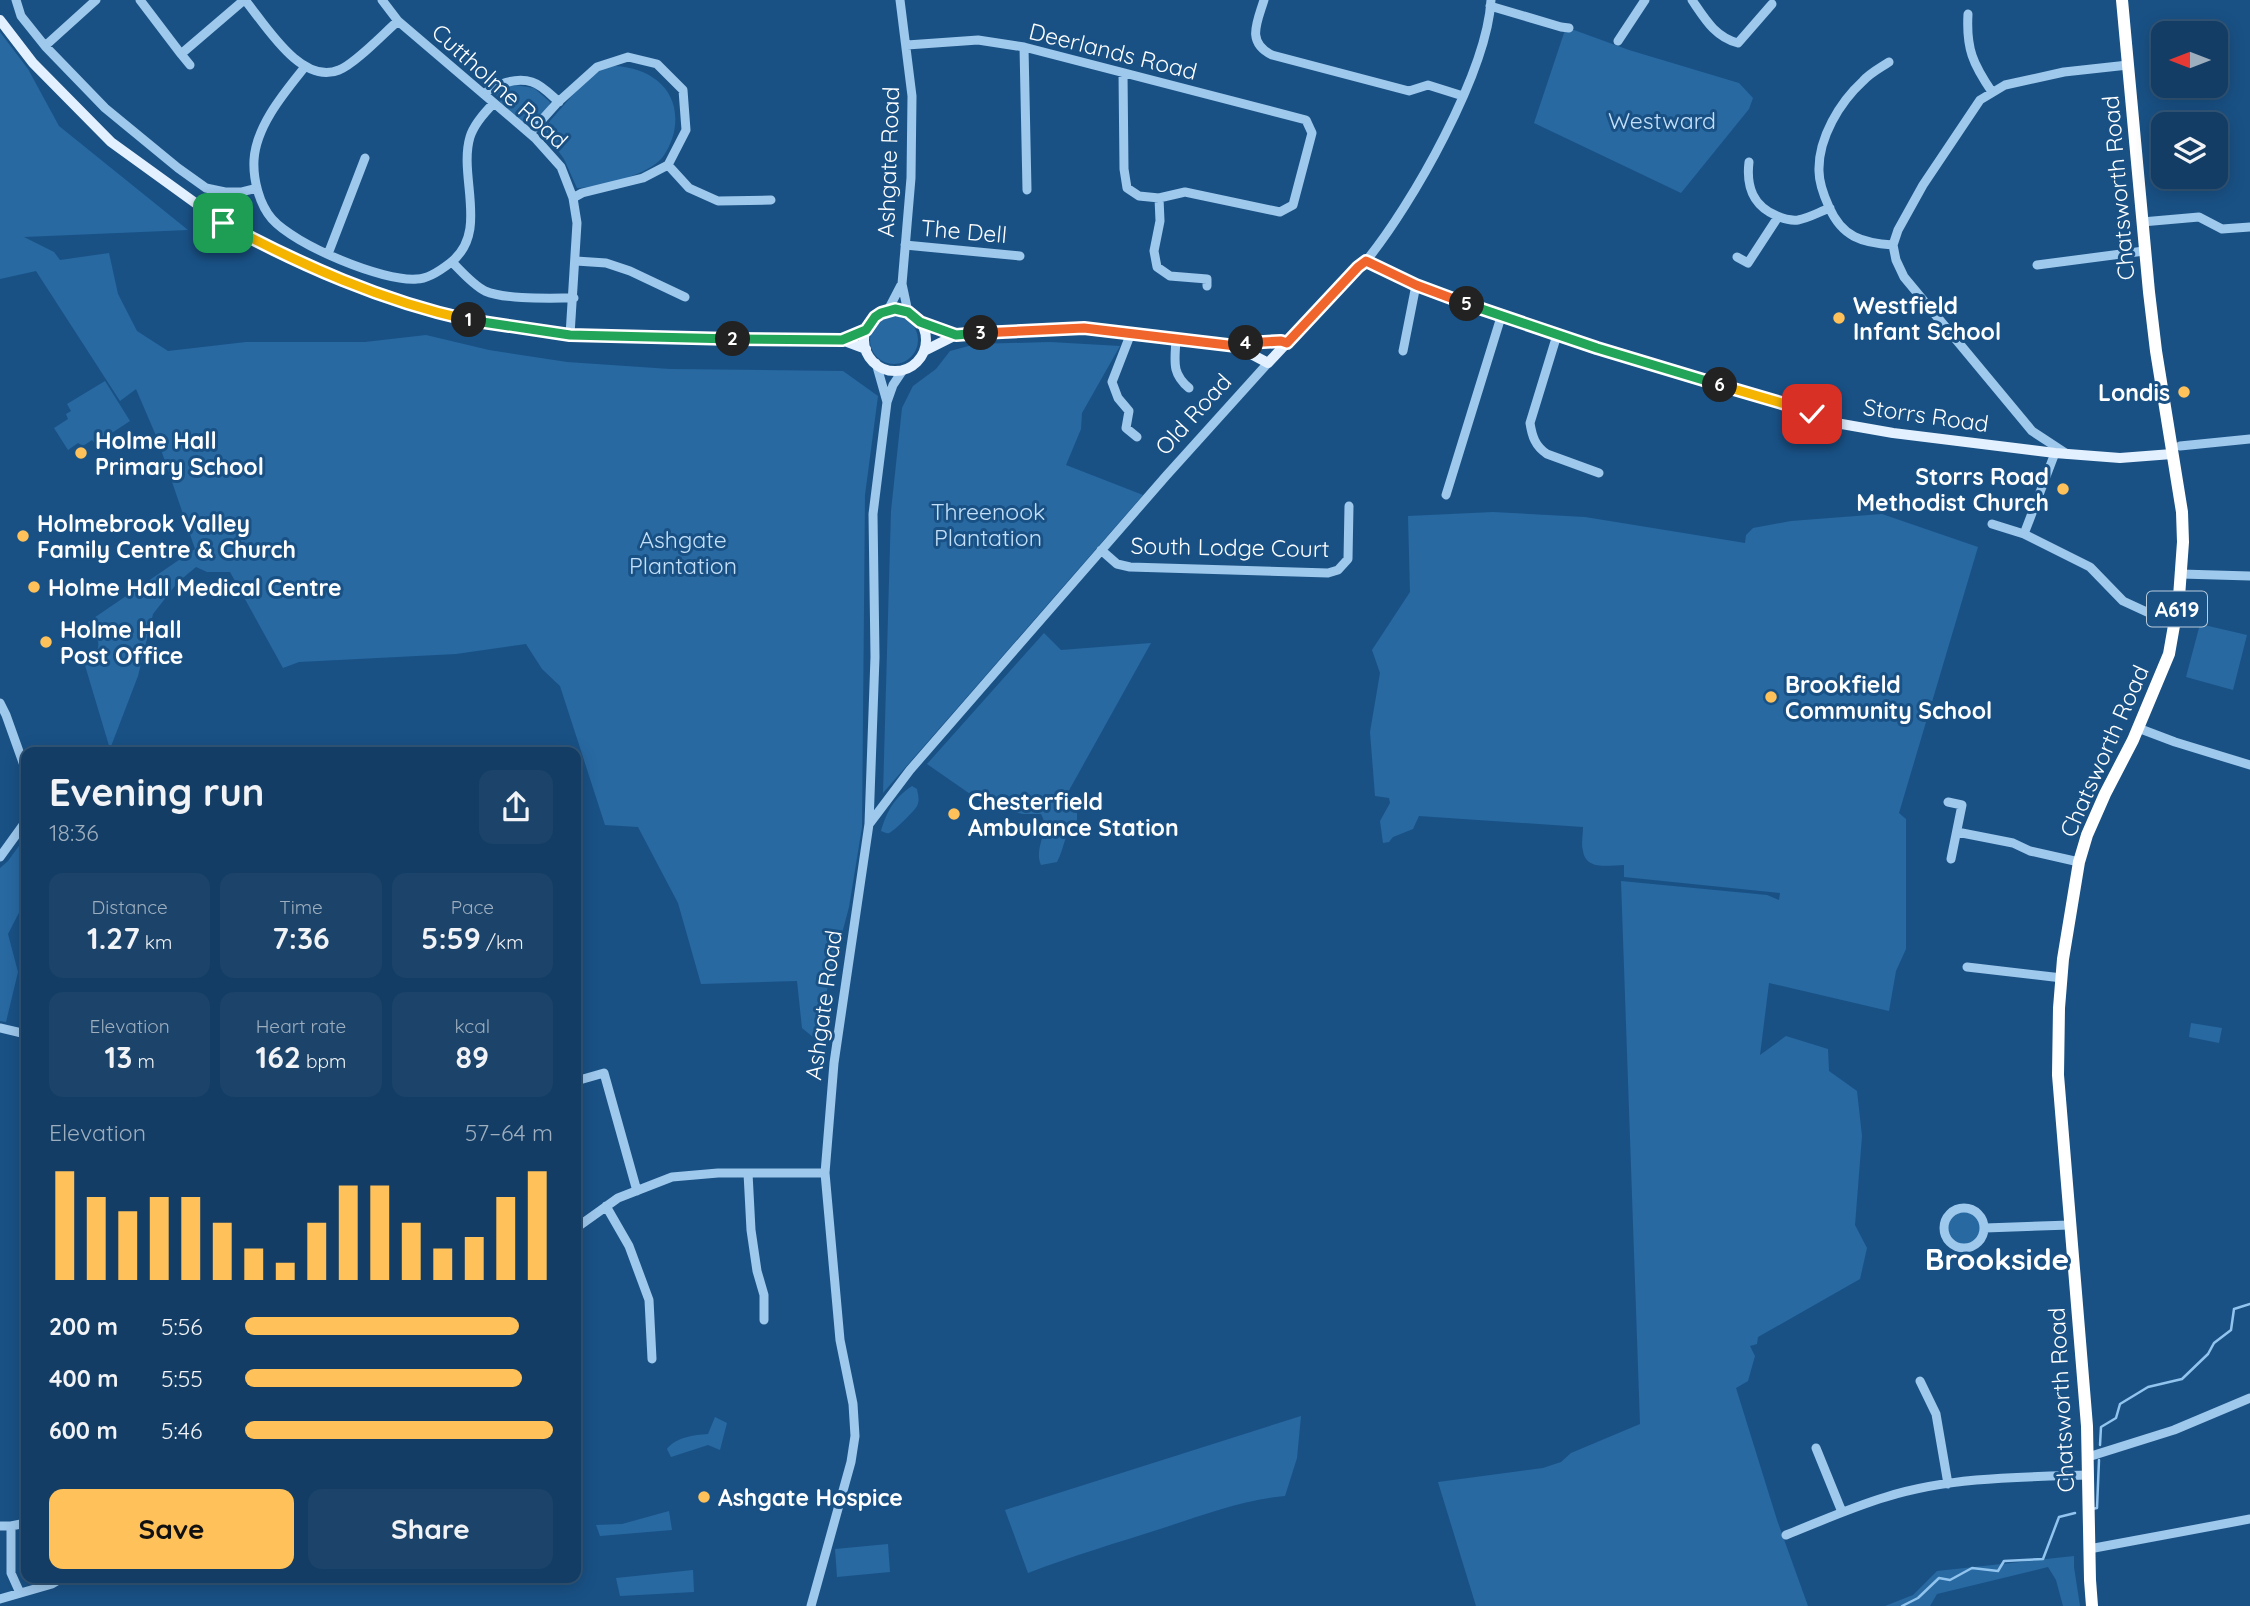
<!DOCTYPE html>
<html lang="en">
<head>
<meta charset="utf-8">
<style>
	:root { --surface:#133d64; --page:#1c446a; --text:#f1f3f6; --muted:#9daebf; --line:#325678; --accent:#ffc159 }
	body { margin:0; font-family:Quicksand,sans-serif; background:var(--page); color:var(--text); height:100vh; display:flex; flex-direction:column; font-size:26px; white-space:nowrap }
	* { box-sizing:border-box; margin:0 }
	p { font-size:23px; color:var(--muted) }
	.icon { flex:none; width:38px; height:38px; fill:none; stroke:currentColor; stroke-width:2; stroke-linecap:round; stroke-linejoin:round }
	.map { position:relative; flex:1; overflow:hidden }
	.drawer { position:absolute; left:21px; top:747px; width:560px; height:836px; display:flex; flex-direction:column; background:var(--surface); border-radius:14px; box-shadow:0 4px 18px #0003,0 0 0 2px var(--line) }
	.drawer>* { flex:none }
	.needle { width:46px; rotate:270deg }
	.controls { position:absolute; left:2151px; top:21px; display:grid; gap:14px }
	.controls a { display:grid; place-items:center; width:77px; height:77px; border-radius:14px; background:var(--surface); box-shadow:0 4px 18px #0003,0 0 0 2px var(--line); font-size:35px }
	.pin { position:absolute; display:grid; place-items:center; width:60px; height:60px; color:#fff; margin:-30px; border-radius:14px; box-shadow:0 4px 10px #0006 }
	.km { position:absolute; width:35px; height:35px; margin:-18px; border-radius:50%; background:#222; color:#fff; font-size:19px; line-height:35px; text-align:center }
	.round { display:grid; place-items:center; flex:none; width:74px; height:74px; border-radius:14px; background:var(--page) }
	.summary { display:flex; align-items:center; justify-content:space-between; height:119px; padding:0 28px }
	h1 { font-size:38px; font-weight:800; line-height:52px }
	.figures { display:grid; grid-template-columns:repeat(3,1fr); gap:10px; height:119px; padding:7px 28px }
	.figures div { display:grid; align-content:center; border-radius:14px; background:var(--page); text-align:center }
	.figures b { font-size:30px; font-weight:800 }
	.figures small { font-size:19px; font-weight:400 }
	.figures p { font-size:19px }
	.chart { height:196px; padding:14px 28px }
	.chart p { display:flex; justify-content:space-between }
	.chart svg { width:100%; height:126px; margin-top:7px; stroke:var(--accent); stroke-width:6 }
	.cta { display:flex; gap:14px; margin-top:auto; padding:14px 28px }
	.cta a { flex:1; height:80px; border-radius:14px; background:var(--accent); color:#111; font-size:28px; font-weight:800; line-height:80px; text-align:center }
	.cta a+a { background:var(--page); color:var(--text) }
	ul { padding:0 28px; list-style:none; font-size:23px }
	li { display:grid; grid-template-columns:112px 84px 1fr; align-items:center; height:52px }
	li i { height:18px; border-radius:9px; background:var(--accent) }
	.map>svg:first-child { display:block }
	.green { fill:#2869a2 }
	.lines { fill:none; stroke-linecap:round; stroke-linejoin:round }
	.stream { stroke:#91c4ee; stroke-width:2.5 }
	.minor { stroke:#9ec8ec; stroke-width:9 }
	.major { stroke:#e3f0ff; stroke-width:10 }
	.highway { stroke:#fff; stroke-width:12 }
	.split-1-casing { stroke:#fff; stroke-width:14 }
	.split-2-casing { stroke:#fff; stroke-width:14 }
	.split-3-casing { stroke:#fff; stroke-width:14 }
	.split-4-casing { stroke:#fff; stroke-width:14 }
	.split-5-casing { stroke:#fff; stroke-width:14 }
	.split-6-casing { stroke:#fff; stroke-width:14 }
	.split-7-casing { stroke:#fff; stroke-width:14 }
	.split-1 { stroke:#f5b400; stroke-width:9 }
	.split-2 { stroke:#22a559; stroke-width:9 }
	.split-3 { stroke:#22a559; stroke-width:9 }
	.split-4 { stroke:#f0652b; stroke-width:9 }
	.split-5 { stroke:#f0652b; stroke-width:9 }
	.split-6 { stroke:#22a559; stroke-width:9 }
	.split-7 { stroke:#f5b400; stroke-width:9 }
	.poi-dot { fill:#ffc159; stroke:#195185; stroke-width:2.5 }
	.labels { text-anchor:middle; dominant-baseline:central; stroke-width:6; stroke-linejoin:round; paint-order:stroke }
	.shield { fill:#195185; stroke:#bacbda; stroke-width:2 }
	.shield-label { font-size:21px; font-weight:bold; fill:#fff }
	.street-label { font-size:23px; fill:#fff; stroke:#195185 }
	.park-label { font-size:23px; fill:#c4e0f9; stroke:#195185 }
	.poi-label { font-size:23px; font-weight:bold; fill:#fff; stroke:#195185; text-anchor:start }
	.district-label { font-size:30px; font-weight:bold; fill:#fff; stroke:#195185 }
</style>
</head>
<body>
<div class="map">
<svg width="2250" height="1606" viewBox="0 0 2250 1606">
	<rect width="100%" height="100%" fill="#195185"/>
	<!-- green -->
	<path class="green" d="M1565,30H1574L1629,50L1739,83L1753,98L1749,109L1681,193L1534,123Z
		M0,32L28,69L59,126L188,230L24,237L54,252L60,260L109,253L118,294L137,331L168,351L246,342H365L426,335L489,350L567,362L670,369L843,371L878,396L865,495L862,827L849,907L826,994L819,1042L802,1028L797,981L701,984L678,903L638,827L605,825L560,686L542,669L526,644L456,654L299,662L283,668L230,572H207L196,567L178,582L153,614L138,676L110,749L84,662C106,648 99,641 88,622L195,549L157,438L136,389L120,401L36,271L0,279Z
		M615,66C653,68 682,92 674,132C672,141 666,155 659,161C643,176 600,187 577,188L564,159L547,135L546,129L550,121L583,83L602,69Z
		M515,85L534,88L550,102L549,107L537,121L524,123L501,103L495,93L499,87Z
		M870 340a24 24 0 1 1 48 0a24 24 0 1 1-48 0Z
		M1050,342L1120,346L1082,413L1081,429L1066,465L1143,495L883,793L891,511L902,408L913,386L936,369L950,351L976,344Z
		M105,381L130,421L95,444L92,440L83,446L78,443L68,450L54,428L68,419L66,414L71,411L67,404Z
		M1493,512L1585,517L1745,543L1746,535L1753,528L1791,521L1882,514L1978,547L1899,813L1906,819V949L1896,971L1889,1011L1769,983L1760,1055L1786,1036L1828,1049L1829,1071L1857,1091L1862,1136L1855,1225L1867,1248L1860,1279L1758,1337L1757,1344L1750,1346L1755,1356L1748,1381L1736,1388L1777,1520L1808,1606H1476L1438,1482L1543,1468L1561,1462L1571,1453L1640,1424L1621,881L1767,895L1779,900L1780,893L1624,877V865C1610,865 1586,871 1583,851C1581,844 1583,835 1583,827L1419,816L1413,829L1393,837L1389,842L1383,843L1380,821L1390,803L1389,798L1375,796L1370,732L1380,673L1372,650L1410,592L1408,516Z
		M2200,624L2247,635L2233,690L2186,677Z
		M1044,633L1061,650L1151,643L1067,794L1070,804L1077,813V820C1064,831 1065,848 1057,862L1041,865C1033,848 1051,830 1041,814H1023L986,805L927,764Z
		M912,786L917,789C918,795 920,800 917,806C916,809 896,829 892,831C888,835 886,833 881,831C887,811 894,798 912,786Z
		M26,836V899L8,934L18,972L6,1022L0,1021V868L8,861Z
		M2191,1023L2222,1028L2219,1043L2189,1037Z
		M1948 1228a16 16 0 1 1 32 0a16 16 0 1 1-32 0Z
		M1301,1416L1297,1458L1285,1496C1242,1500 1201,1516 1160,1529C1116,1543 1072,1556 1028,1573L1005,1510Z
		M715,1417L727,1423L720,1450L708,1445L671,1457L667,1449C676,1437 694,1435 708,1434Z
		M669,1511L672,1530L600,1536L596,1525L622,1524Z
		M888,1544L890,1572L837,1577L835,1549Z
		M2074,1556V1567L2080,1606H2063L2056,1580L2048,1567L1937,1594L1930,1606H1885L1913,1595L1937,1571Z
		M693,1570L694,1592L620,1596L616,1578Z"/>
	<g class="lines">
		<!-- stream -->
		<path class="stream" d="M2100,1445L2101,1427L2116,1418L2120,1404L2148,1387L2182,1379L2208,1354L2214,1343L2231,1330L2234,1309L2250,1304
			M2092,1509L2097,1508L2099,1460
			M1902,1606L1918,1598L1939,1578L1950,1580L1972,1568L1998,1571L2004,1561L2043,1559L2059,1517L2075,1513"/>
		<!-- minor -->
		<path class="minor" d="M16,0L21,16L45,46L105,108L178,168L206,188L225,192H241L257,188
			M140,0L181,54L244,0
			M245,0C265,24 301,86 339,70C355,64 384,33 398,21
			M382,0L398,21L535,138L561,167L573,198L577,223L570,335
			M900,0L912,96L911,178L902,284L908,312
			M1264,0C1257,23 1246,42 1272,55L1409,91L1428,85L1463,96
			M1692,0C1705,19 1715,37 1738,43L1772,4
			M1490,6L1561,27L1569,28
			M1968,14C1966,49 1973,64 1992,92
			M1618,41L1645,0
			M907,45L978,40L1024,47L1306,120L1312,133L1293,205L1280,212L1185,192L1159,198L1139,196L1127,188L1124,169L1123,73
			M45,46L96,0
			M1024,47L1027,190
			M181,54L190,65
			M1889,62C1880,68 1870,73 1863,81C1840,102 1818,138 1819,171C1819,183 1824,196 1829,207C1842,237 1862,243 1893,245
			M304,68C284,93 256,126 254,160C253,179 259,204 272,219C295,245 383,282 417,279C428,279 441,270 450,263C490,233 458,177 470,137C474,124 484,113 494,103
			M484,94C496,84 516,77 532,82C542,85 551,95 559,102
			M530,133L557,103L597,67L628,57L657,64L683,90L686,130L668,165L643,178L582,193L573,198
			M1749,162C1746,187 1753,206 1777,216C1784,219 1790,221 1798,220C1809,218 1819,212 1830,208
			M668,165L689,188L718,201L771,200
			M1159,198L1160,221L1154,251L1157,267L1170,276L1207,279V286
			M2142,222L2199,217L2222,229L2250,227
			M905,245L1020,256
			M328,254L365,158
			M1737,257L1748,263L1778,217
			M576,261L606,263L630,271L685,297
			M1366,261C1412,205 1487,72 1491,0
			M452,262C462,272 473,285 485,291C506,300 551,298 574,298
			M2037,265L2144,251
			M888,310L901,285
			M1131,333L1112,382L1118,398L1129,411L1126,428L1137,437
			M1557,335L1530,423C1532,436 1535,446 1547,454L1599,473
			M1176,339C1175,361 1171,373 1189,388
			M1403,351L1416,285
			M876,363L887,402
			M2180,446L2250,439
			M2067,454L2032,431L1904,277L1896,260L1893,245L1898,230L1923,185L1980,100L2005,85L2064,72L2128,65
			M1446,495L1501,317
			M1992,524L2024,534L2090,567L2123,601L2175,625
			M2024,534L2055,453
			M1101,550L1117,564L1130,567L1328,573L1338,570L1348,559L1349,506
			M2181,574L2250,576
			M0,703L6,715L26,771
			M2138,728L2175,742L2250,765
			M1948,802L1962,805L1951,859
			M870,823L910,770L1166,476L1268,363
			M1957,832L2013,843L2030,851L2079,862
			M0,857L26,821
			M1967,967L2062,978
			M0,1028L26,1034
			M576,1081L604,1073L637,1191
			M748,1173L751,1230L757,1271L764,1295V1320
			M606,1206L629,1246L649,1300L652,1359
			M1944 1228a20 20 0 1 1 40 0a20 20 0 1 1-40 0Z
			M576,1228L618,1198L672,1177L718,1173H825
			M1985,1228L2070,1225
			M1920,1381L1936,1414L1948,1484
			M1816,1448L1842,1512
			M2088,1457L2174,1430L2250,1398
			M0,1526H11L26,1523
			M11,1526V1573L20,1593
			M1786,1535C1819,1522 1852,1507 1886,1497C1950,1477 2021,1477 2088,1475
			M2089,1549L2250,1519
			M0,1599L52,1584L62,1578
			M811,1606L851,1462L855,1436L853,1404L840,1340L825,1173L834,1063L869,824L875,657L873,514L887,402L893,385L903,370"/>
		<!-- major -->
		<path class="major" d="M0,20L33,63L111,142L223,223L323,273L379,295L437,313L488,324L570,335L688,339L842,340L866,349
			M864 340a31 31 0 1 1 62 0a31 31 0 1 1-62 0Z
			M920,322L956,335
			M1236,346L1268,363L1358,267L1366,261L1416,285L1501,317L1597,348L1802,409L1836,423L1893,433L2055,453L2120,458L2172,454
			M924,351L956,335L1084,328L1236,346C1250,342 1272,338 1287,343"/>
		<!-- highway -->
		<path class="highway" d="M2092,1606L2090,1580L2087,1426L2058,1075L2059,1008L2063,959L2079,862L2087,835L2105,794L2133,740L2169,654L2179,597L2183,542L2182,512L2156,351L2149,292L2122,0"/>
	</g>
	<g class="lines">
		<defs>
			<path id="split-1" d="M223,223C301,265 382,301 469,320"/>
			<path id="split-2" d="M469,320L570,335L733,339"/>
			<path id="split-3" d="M733,339L842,340L866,330L875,317L881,313L895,309L908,312L920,322L956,335L981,333"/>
			<path id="split-4" d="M981,333L1084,328L1236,346L1246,343"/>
			<path id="split-5" d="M1246,343L1281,341L1287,343L1358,267L1366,261L1416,285L1467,304"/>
			<path id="split-6" d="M1467,304L1597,348L1720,385"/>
			<path id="split-7" d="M1720,385L1802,409L1812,414"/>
		</defs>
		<!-- split-1 casing -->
		<use href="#split-1" class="split-1-casing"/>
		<!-- split-2 casing -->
		<use href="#split-2" class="split-2-casing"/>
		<!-- split-3 casing -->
		<use href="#split-3" class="split-3-casing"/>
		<!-- split-4 casing -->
		<use href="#split-4" class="split-4-casing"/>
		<!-- split-5 casing -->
		<use href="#split-5" class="split-5-casing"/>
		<!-- split-6 casing -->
		<use href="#split-6" class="split-6-casing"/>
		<!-- split-7 casing -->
		<use href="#split-7" class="split-7-casing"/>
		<!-- split-1 -->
		<use href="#split-1" class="split-1"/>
		<!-- split-2 -->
		<use href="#split-2" class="split-2"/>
		<!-- split-3 -->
		<use href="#split-3" class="split-3"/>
		<!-- split-4 -->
		<use href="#split-4" class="split-4"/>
		<!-- split-5 -->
		<use href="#split-5" class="split-5"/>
		<!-- split-6 -->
		<use href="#split-6" class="split-6"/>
		<!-- split-7 -->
		<use href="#split-7" class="split-7"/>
	</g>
	<!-- markers -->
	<g class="poi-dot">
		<circle cx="1839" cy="318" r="7"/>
		<circle cx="2184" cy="392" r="7"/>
		<circle cx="81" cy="453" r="7"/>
		<circle cx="2063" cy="489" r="7"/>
		<circle cx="23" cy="536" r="7"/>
		<circle cx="34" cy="587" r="7"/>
		<circle cx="46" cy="642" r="7"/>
		<circle cx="1771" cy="697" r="7"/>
		<circle cx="954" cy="814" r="7"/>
		<circle cx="704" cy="1497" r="7"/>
	</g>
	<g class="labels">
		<!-- shield labels -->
		<rect class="shield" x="2147" y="591.5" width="60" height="35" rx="5"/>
		<g class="shield-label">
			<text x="2177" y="609">A619</text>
		</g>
		<!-- street labels -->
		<g class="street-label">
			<text transform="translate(1113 51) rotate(14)">Deerlands Road</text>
			<text transform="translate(500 86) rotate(42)">Cuttholme Road</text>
			<text transform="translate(888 162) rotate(-88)">Ashgate Road</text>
			<text transform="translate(2118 188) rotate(-95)">Chatsworth Road</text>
			<text transform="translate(964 231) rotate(5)">The Dell</text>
			<text transform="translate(1193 414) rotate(-48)">Old Road</text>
			<text transform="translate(1926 415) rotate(8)">Storrs Road</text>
			<text transform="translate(1230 547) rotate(1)">South Lodge Court</text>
			<text transform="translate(2104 751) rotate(-66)">Chatsworth Road</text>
			<text transform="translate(823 1005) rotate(-82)">Ashgate Road</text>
			<text transform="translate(2061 1400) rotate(-93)">Chatsworth Road</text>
		</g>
		<!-- park labels -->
		<g class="park-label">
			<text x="1662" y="120">Westward</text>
			<text x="988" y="511">Threenook<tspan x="988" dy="26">Plantation</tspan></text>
			<text x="683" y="539">Ashgate<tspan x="683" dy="26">Plantation</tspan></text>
		</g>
		<!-- poi labels -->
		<g class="poi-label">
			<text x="1853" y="305">Westfield<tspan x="1853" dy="26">Infant School</tspan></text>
			<text x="2170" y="392" text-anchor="end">Londis</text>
			<text x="95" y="440">Holme Hall<tspan x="95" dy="26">Primary School</tspan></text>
			<text x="2049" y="476" text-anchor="end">Storrs Road<tspan x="2049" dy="26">Methodist Church</tspan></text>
			<text x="37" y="523">Holmebrook Valley<tspan x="37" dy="26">Family Centre &amp; Church</tspan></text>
			<text x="48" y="587">Holme Hall Medical Centre</text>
			<text x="60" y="629">Holme Hall<tspan x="60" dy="26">Post Office</tspan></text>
			<text x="1785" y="684">Brookfield<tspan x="1785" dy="26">Community School</tspan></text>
			<text x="968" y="801">Chesterfield<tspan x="968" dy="26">Ambulance Station</tspan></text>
			<text x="718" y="1497">Ashgate Hospice</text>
		</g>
		<!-- district labels -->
		<g class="district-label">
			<text x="1997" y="1259">Brookside</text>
		</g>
	</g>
</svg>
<div class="controls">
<a><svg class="needle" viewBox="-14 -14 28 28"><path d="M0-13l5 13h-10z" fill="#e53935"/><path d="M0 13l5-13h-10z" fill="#9daebf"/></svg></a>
<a><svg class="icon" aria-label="layers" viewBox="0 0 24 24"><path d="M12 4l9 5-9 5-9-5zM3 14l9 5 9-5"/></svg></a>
</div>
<div class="pin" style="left:223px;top:223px;background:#1e9e55"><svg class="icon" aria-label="arrive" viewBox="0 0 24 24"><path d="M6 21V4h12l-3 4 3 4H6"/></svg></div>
<div class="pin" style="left:1812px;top:414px;background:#d93025"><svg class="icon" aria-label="check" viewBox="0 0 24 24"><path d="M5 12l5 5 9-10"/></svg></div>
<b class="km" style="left:469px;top:320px">1</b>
<b class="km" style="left:733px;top:339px">2</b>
<b class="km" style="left:981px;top:333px">3</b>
<b class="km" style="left:1246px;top:343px">4</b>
<b class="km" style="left:1467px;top:304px">5</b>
<b class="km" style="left:1720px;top:385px">6</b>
<section class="drawer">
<div class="summary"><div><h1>Evening run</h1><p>18:36</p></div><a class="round"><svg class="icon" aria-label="share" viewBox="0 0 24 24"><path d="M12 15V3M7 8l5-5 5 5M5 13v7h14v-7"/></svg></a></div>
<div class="figures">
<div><p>Distance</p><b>1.27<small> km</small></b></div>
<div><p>Time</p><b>7:36</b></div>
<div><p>Pace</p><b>5:59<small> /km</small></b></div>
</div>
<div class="figures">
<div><p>Elevation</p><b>13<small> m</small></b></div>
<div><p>Heart rate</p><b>162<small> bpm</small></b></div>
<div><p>kcal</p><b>89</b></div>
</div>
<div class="chart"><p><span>Elevation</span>57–64 m</p>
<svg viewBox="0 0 160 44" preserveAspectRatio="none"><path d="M5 44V6M15 44V15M25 44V20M35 44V15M45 44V15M55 44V24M65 44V33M75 44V38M85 44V24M95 44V11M105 44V11M115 44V24M125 44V33M135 44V29M145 44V15M155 44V6"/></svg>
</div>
<ul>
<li><b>200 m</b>5:56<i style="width:89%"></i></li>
<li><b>400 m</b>5:55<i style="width:90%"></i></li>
<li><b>600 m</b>5:46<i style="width:100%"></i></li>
</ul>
<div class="cta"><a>Save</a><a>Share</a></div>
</section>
</div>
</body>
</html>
